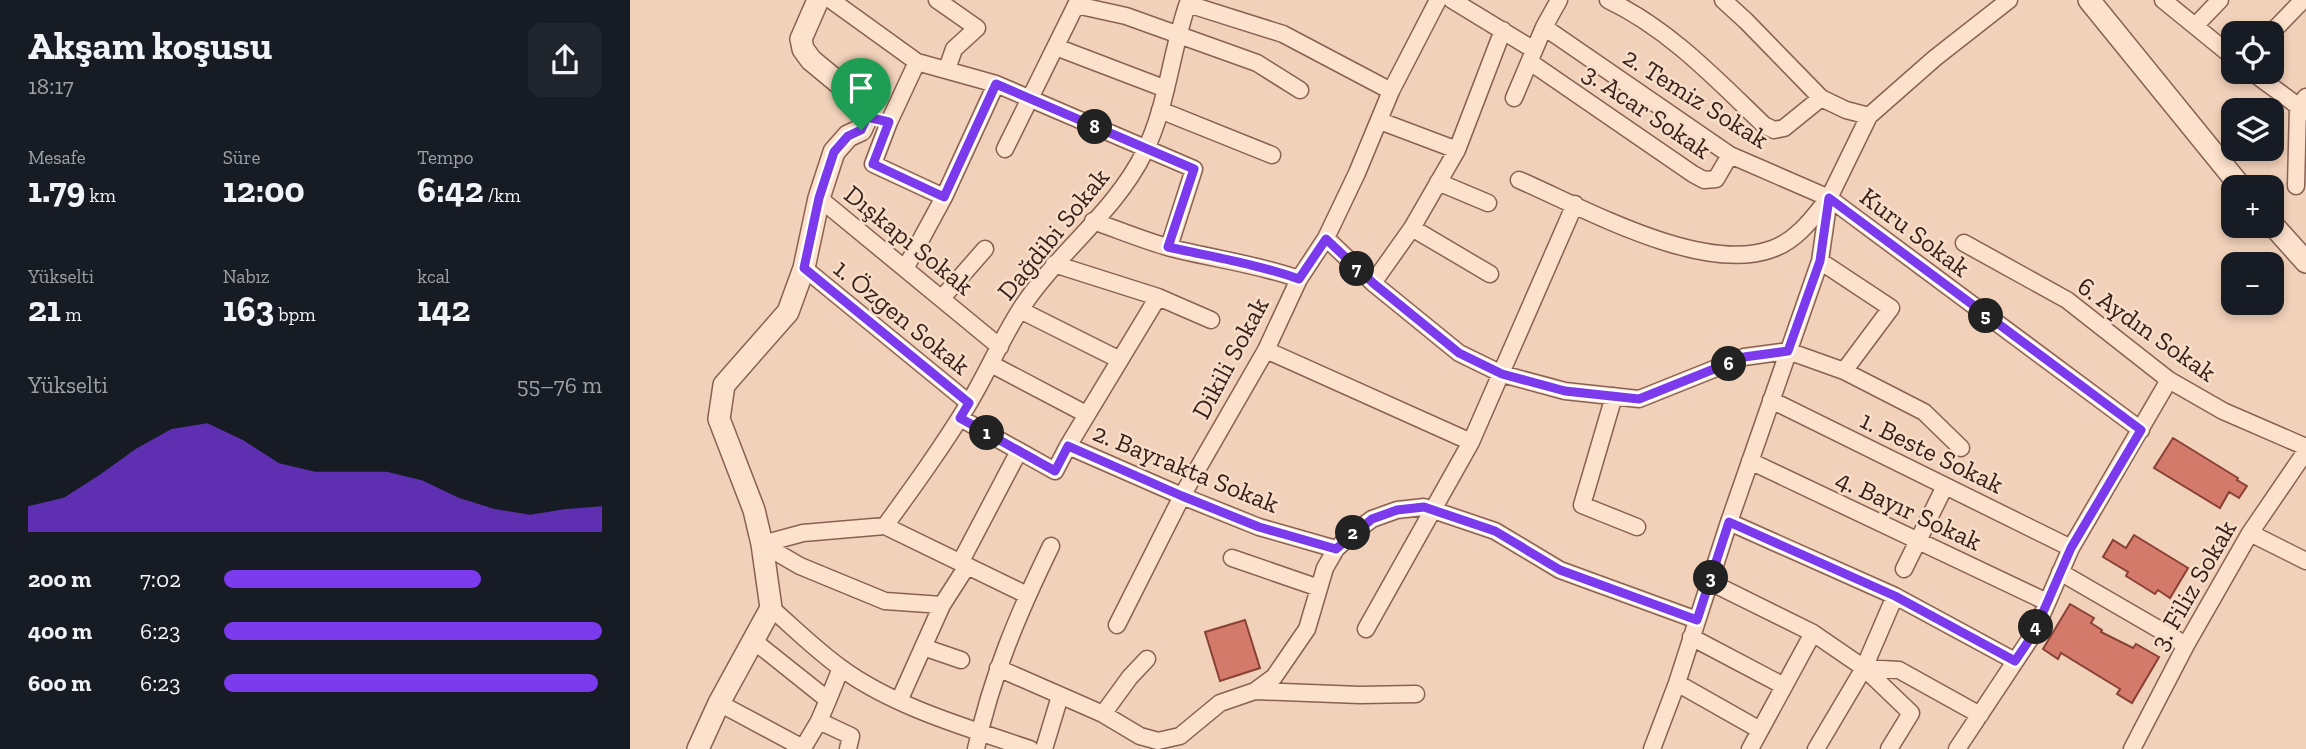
<!DOCTYPE html>
<html lang="tr">
<head>
<meta charset="utf-8">
<style>
	:root { --surface:#171b24; --page:#20242c; --text:#f1f3f6; --muted:#9ea1a6; --accent:#7c3aed }
	body { margin:0; font-family:"Zilla Slab",serif; background:var(--page); color:var(--text); height:100vh; display:flex; flex-direction:column; font-size:26px; white-space:nowrap }
	* { box-sizing:border-box; margin:0 }
	p { font-size:23px; color:var(--muted) }
	.icon { flex:none; width:38px; height:38px; fill:none; stroke:currentColor; stroke-width:2; stroke-linecap:round; stroke-linejoin:round }
	.map { position:relative; flex:1; overflow:hidden }
	.drawer { display:flex; flex-direction:column; background:var(--surface); width:630px }
	.drawer>* { flex:none }
	.tools { position:absolute; left:1591px; top:21px; display:grid; gap:14px }
	.tools a { display:grid; place-items:center; width:63px; height:63px; border-radius:14px; background:var(--surface); box-shadow:0 4px 10px #0003; font-size:35px }
	.pin { position:absolute; display:grid; place-items:center; width:60px; height:60px; color:#fff; margin:-72px -30px; border-radius:50% 50% 50% 0; rotate:-45deg; box-shadow:0 0 7px #0007 }
	.pin .icon { rotate:45deg }
	.km { position:absolute; width:35px; height:35px; margin:-18px; border-radius:50%; background:#222; color:#fff; font-size:19px; line-height:35px; text-align:center }
	.round { display:grid; place-items:center; flex:none; width:74px; height:74px; border-radius:14px; background:var(--page) }
	.summary { display:flex; align-items:center; justify-content:space-between; height:119px; padding:0 28px }
	h1 { font-size:38px; font-weight:700; line-height:52px }
	.metrics { display:grid; grid-template-columns:repeat(3,1fr); gap:10px; height:119px; padding:7px 28px }
	.metrics div { display:grid; align-content:center }
	.metrics b { font-size:35px; font-weight:700 }
	.metrics small { font-size:19px; font-weight:400 }
	.metrics p { font-size:19px }
	.chart { height:196px; padding:14px 28px }
	.chart p { display:flex; justify-content:space-between }
	.chart svg { width:100%; height:126px; margin-top:7px; fill:var(--accent); opacity:.7 }
	ul { padding:0 28px; list-style:none; font-size:23px }
	li { display:grid; grid-template-columns:112px 84px 1fr; align-items:center; height:52px }
	li i { height:18px; border-radius:9px; background:var(--accent) }
	main { display:flex; flex:1; min-height:0 }
	.map>svg:first-child { display:block }
	.building { fill:#d37a6b; stroke:#894136; stroke-width:2 }
	.lines { fill:none; stroke-linecap:round; stroke-linejoin:round }
	.minor-casing { stroke:#886152; stroke-width:19 }
	.tertiary-casing { stroke:#886152; stroke-width:24 }
	.minor { stroke:#fce1cc; stroke-width:16 }
	.tertiary { stroke:#fce1cc; stroke-width:21 }
	.route-casing { stroke:#fff; stroke-width:14 }
	.route { stroke:#7c3aed; stroke-width:9 }
	.labels { text-anchor:middle; dominant-baseline:central; stroke-width:5; stroke-linejoin:round; paint-order:stroke }
	.street-label { font-size:26px; fill:#361f19; stroke:#f8dec9 }
</style>
</head>
<body>
<main>
<section class="drawer">
<div class="summary"><div><h1>Akşam koşusu</h1><p>18:17</p></div><a class="round"><svg class="icon" aria-label="share" viewBox="0 0 24 24"><path d="M12 15V3M7 8l5-5 5 5M5 13v7h14v-7"/></svg></a></div>
<div class="metrics">
<div><p>Mesafe</p><b>1.79<small> km</small></b></div>
<div><p>Süre</p><b>12:00</b></div>
<div><p>Tempo</p><b>6:42<small> /km</small></b></div>
</div>
<div class="metrics">
<div><p>Yükselti</p><b>21<small> m</small></b></div>
<div><p>Nabız</p><b>163<small> bpm</small></b></div>
<div><p>kcal</p><b>142</b></div>
</div>
<div class="chart"><p><span>Yükselti</span>55–76 m</p>
<svg viewBox="0 0 160 44" preserveAspectRatio="none"><path d="M0 44V35L10 32L20 24L30 15L40 8L50 6L60 12L70 20L80 23L90 23L100 23L110 26L120 32L130 36L140 38L150 36L160 35V44z"/></svg>
</div>
<ul>
<li><b>200 m</b>7:02<i style="width:68%"></i></li>
<li><b>400 m</b>6:23<i style="width:100%"></i></li>
<li><b>600 m</b>6:23<i style="width:99%"></i></li>
</ul>
</section>
<div class="map">
<svg width="1676" height="749" viewBox="0 0 1676 749">
	<rect width="100%" height="100%" fill="#f1d1b9"/>
	<!-- building -->
	<path class="building" d="M1543,438L1608,478L1607,480L1617,486L1609,498L1599,492L1590,508L1524,468Z
		M1504,535L1558,568L1540,598L1528,590L1525,594L1496,576L1498,572L1473,557L1483,540L1496,548Z
		M1440,604L1464,618L1461,623L1472,630L1471,632L1503,648L1506,644L1529,657L1502,703L1487,694L1490,689L1431,653L1428,659L1413,649Z
		M615,620L630,668L590,681L575,632Z"/>
	<g class="lines">
		<defs>
			<path id="minor" d="M201,0L287,62L366,84L564,169L539,247
				M307,0L347,28L324,49L317,69
				M822,0L904,50
				M978,0C1039,29 1085,78 1134,125L1144,130L1154,128L1191,98
				M1093,0L1116,21L1191,98L1216,110L1239,116
				M1533,0L1603,57
				M558,4L653,34L761,91
				M1565,26L1590,0
				M914,27L1100,155L1199,198L1511,430
				M1641,33L1673,0
				M426,47L536,89
				M287,62L259,122L243,164L314,197
				M900,62L1063,174L1074,180L1086,179L1100,155
				M1622,72L1676,112
				M884,98L914,27L929,0
				M530,110L642,155
				M750,121L827,150
				M375,149L446,5L496,16L627,63L670,90
				M889,180C954,208 1072,275 1142,249C1166,241 1182,219 1197,200
				M808,182L858,203
				M1666,186L1668,107L1676,97
				M189,198L370,347
				M463,221C489,230 515,241 541,248C584,259 627,264 669,279
				M782,228L860,274
				M696,238L743,283L829,353L872,374L935,391L1009,399L1114,357L1158,351L1214,371L1261,308L1190,261
				M1334,243L1437,300L1539,380L1593,411L1676,447
				M424,264L528,297L581,320
				M276,267L314,197L366,84
				M174,268L339,403
				M743,283L782,228L827,150L873,30
				M312,298L355,249
				M390,310L490,360
				M636,350L841,442
				M361,364L456,414
				M1214,371L1294,412L1331,448
				M984,396L952,505L1007,527
				M1141,400L1441,548
				M330,418L425,471L438,446L552,496L629,527L706,549
				M438,446L528,297
				M1120,461L1417,602
				M1099,522L1265,596L1385,661
				M255,526C284,486 313,446 339,403C357,373 371,340 390,310C426,254 485,212 514,153C538,105 541,49 559,0
				M1620,533L1676,561
				M132,544L173,533L255,526L397,595
				M132,544L170,566L255,601L312,605
				M602,558L689,588
				M330,563L389,451
				M1274,569L1315,486
				M1430,572L1556,645
				M1080,582L1183,633L1234,668L1281,713L1259,749
				M141,608C164,628 186,650 211,668C264,707 338,728 400,749
				M487,625L552,496L636,350L669,279L696,238L727,173L761,91L808,0
				M736,629L841,442L945,204
				M1061,637L1154,686
				M124,641L198,700L189,721L221,736L218,749
				M293,647L331,660
				M368,668L473,714L510,736L528,741L550,736L590,703L625,691L644,677L677,629L695,568L706,549L723,533L742,519L767,510L794,507L865,531L930,570L1067,620
				M1234,668L1269,670L1350,715
				M1047,683L1130,730
				M625,691L730,695L786,694
				M198,700L211,668
				M269,701L312,605L337,566
				M89,703L173,748L189,721
				M473,714L500,677L517,659
				M346,749C361,677 389,612 421,546
				M414,749L430,696
				M1022,749L1047,683L1099,522L1190,261L1199,198L1239,116L1305,58L1379,0
				M1120,749L1183,633
				M1186,749L1234,668L1265,596
				M1327,749L1404,633L1441,548L1539,380
				M1502,749L1556,645L1620,533L1676,451"/>
			<path id="tertiary" d="M1459,0L1611,187
				M1642,224L1676,262
				M68,749L89,703L141,608L132,544L124,510L89,419L94,385L158,312L174,268L189,198L204,152L218,136L231,130L237,117L233,103L181,60L173,49L171,39L188,0"/>
		</defs>
		<!-- minor casing -->
		<use href="#minor" class="minor-casing"/>
		<!-- tertiary casing -->
		<use href="#tertiary" class="tertiary-casing"/>
		<!-- minor -->
		<use href="#minor" class="minor"/>
		<!-- tertiary -->
		<use href="#tertiary" class="tertiary"/>
	</g>
	<g class="lines">
		<defs>
			<path id="route" d="M366,84L564,169L538,247C582,257 627,264 669,279L696,239L743,283L829,353L872,374L935,391L1009,399L1114,357L1158,351L1190,261L1199,198L1511,430L1441,548L1404,633L1385,661L1265,596L1099,522L1067,620L930,570L865,531L794,507L767,510L742,519L706,549L629,527L552,496L438,446L425,471L330,418L339,403L174,268L189,198L204,152L218,136L231,130L237,117L259,122L243,164L314,197Z"/>
		</defs>
		<!-- route casing -->
		<use href="#route" class="route-casing"/>
		<!-- route -->
		<use href="#route" class="route"/>
	</g>
	<g class="labels">
		<!-- street labels -->
		<g class="street-label">
			<text transform="translate(1066 98) rotate(32)">2. Temiz Sokak</text>
			<text transform="translate(1017 111) rotate(34)">3. Acar Sokak</text>
			<text transform="translate(1285 232) rotate(37)">Kuru Sokak</text>
			<text transform="translate(423 234) rotate(-51)">Dağdibi Sokak</text>
			<text transform="translate(279 240) rotate(39)">Dışkapı Sokak</text>
			<text transform="translate(272 317) rotate(39)">1. Özgen Sokak</text>
			<text transform="translate(1517 329) rotate(35)">6. Aydın Sokak</text>
			<text transform="translate(600 358) rotate(-62)">Dikili Sokak</text>
			<text transform="translate(1302 452) rotate(26)">1. Beste Sokak</text>
			<text transform="translate(556 468) rotate(22)">2. Bayrakta Sokak</text>
			<text transform="translate(1279 510) rotate(25)">4. Bayır Sokak</text>
			<text transform="translate(1563 585) rotate(-60)">3. Filiz Sokak</text>
		</g>
	</g>
</svg>
<div class="tools">
<a><svg class="icon" aria-label="locate" viewBox="0 0 24 24"><circle cx="12" cy="12" r="6"/><path d="M12 2v4M12 18v4M2 12h4M18 12h4"/></svg></a>
<a><svg class="icon" aria-label="layers" viewBox="0 0 24 24"><path d="M12 4l9 5-9 5-9-5zM3 14l9 5 9-5"/></svg></a>
<a>+</a>
<a>−</a>
</div>
<div class="pin" style="left:231px;top:130px;background:#1e9e55"><svg class="icon" aria-label="arrive" viewBox="0 0 24 24"><path d="M6 21V4h12l-3 4 3 4H6"/></svg></div>
<b class="km" style="left:357px;top:433px">1</b>
<b class="km" style="left:723px;top:533px">2</b>
<b class="km" style="left:1081px;top:578px">3</b>
<b class="km" style="left:1406px;top:627px">4</b>
<b class="km" style="left:1356px;top:316px">5</b>
<b class="km" style="left:1099px;top:364px">6</b>
<b class="km" style="left:727px;top:269px">7</b>
<b class="km" style="left:465px;top:127px">8</b>
</div>
</main>
</body>
</html>
